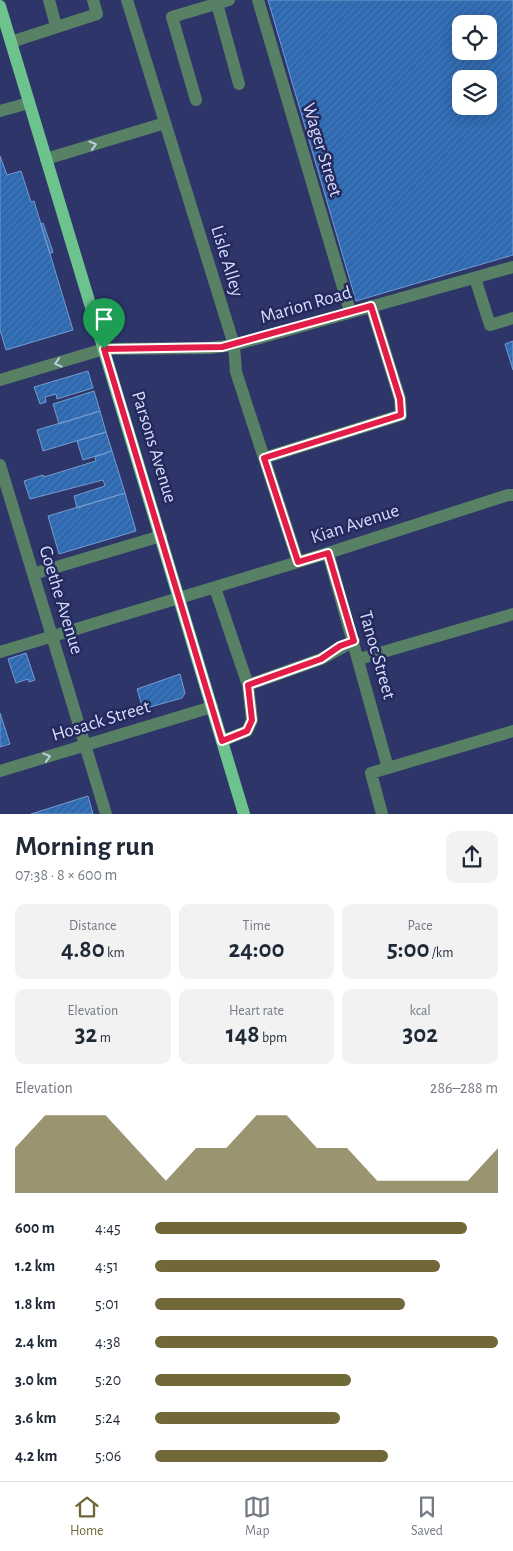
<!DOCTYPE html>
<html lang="en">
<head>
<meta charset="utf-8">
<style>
	:root { --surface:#fff; --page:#f2f2f3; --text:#1f2937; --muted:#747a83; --line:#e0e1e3; --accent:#706836 }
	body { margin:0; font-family:"Alegreya Sans",sans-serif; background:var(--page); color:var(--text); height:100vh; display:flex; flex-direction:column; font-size:19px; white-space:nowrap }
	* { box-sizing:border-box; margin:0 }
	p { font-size:16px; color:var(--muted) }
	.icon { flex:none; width:28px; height:28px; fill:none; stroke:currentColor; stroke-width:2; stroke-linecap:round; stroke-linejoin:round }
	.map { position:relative; height:814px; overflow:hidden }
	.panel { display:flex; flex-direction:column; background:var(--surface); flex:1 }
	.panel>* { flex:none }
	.tools { position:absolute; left:452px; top:15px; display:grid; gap:10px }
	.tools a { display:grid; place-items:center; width:45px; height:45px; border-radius:10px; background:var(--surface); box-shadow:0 2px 12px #0003; font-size:25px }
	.pin { position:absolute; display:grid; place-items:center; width:42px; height:42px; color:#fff; margin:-51px -21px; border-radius:50% 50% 50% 0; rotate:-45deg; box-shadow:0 0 5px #0007 }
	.pin .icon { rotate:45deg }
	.round { display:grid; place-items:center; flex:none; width:52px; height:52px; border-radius:10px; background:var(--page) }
	.summary { display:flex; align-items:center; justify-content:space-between; height:85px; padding:0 15px }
	h1 { font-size:28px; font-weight:700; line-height:38px }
	.metrics { display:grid; grid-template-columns:repeat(3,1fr); gap:8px; height:85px; padding:5px 15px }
	.metrics div { display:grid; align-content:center; border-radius:10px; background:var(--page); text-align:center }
	.metrics b { font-size:25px; font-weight:700 }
	.metrics small { font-size:14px; font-weight:400 }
	.metrics p { font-size:14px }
	.chart { height:140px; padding:10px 15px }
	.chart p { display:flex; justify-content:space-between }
	.chart svg { width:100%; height:90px; margin-top:5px; fill:var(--accent); opacity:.7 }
	ul { padding:0 15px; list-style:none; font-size:16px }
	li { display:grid; grid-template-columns:80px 60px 1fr; align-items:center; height:38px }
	li i { height:12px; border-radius:6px; background:var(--accent) }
	.tab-bar { display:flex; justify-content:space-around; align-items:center; height:70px; border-top:1px solid var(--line); background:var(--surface); font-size:14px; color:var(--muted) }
	.tab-bar a { display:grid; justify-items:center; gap:2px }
	.tab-bar .on { color:var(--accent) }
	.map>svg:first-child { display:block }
	.building { fill:url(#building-hatch); stroke:#739cd0; fill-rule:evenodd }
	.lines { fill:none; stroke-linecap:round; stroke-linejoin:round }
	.minor { stroke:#588065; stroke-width:12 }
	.major { stroke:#6dc38e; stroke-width:12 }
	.oneway { stroke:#bdcadf }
	.route-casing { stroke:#fff; stroke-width:10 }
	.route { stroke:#e11d48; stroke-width:6 }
	.labels { text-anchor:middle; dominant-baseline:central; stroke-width:5; stroke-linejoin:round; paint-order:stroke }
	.street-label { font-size:19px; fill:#d6ddfe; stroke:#252a5d }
</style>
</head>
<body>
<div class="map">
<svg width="513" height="814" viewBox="0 0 513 814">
	<defs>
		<pattern id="building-hatch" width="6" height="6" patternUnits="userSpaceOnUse" patternTransform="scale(1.25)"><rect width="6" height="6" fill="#3271bd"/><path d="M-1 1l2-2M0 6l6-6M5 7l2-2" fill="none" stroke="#385c8a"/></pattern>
	</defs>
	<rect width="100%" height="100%" fill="#2e3569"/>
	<!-- building -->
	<path class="building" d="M268,0H513V255L356,301ZM461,24H489V51H461ZM461,79H489V106H461Z
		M0,156L7,175L21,171L31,202L34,201L73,330L6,350L0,330Z
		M43,223L53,252L52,253H50L45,239L41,224Z
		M513,341V370L505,344Z
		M88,371L93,388L57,399L56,394L45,397L46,402L40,404L34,387Z
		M94,391L100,411L59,424L53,404Z
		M100,411L106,432L43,451L37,430Z
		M106,432L112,451L83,460L77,441Z
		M112,451L125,493L77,508L74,496L105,486L103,480L30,499L24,481L43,475L44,477L96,461L95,457Z
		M125,493L136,531L59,554L48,516Z
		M26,653L35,680L29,682L28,679L16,683L8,659Z
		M180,674L185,693L182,698L143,709L137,689Z
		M0,713L10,744L0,747Z
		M88,796L93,814H31Z"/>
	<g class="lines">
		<!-- minor -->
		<path class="minor" d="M49,0L56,26
			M127,0L234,345L236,372L298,562
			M216,0L239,84
			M258,0L350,311
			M11,42L97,14L93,0
			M196,100L172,17L229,0
			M0,111L29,103
			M46,159L165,123
			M475,278L490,325L513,318
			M0,380L104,349L209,348L234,345L513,267
			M264,458L401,415L400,399L371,306
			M0,465L106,814
			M328,553L388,768
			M33,574L161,536
			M215,588L248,685L321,659L354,641
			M0,652L328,553L508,495H513
			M359,659L513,614
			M222,741L247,731L252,720L248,685
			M0,771L212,707
			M382,814L371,773L513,731"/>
		<!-- major -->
		<path class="major" d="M0,6L244,814"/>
	</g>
	<!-- one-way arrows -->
	<defs><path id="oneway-chevron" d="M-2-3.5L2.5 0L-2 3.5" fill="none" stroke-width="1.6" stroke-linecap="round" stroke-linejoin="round" transform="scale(1.25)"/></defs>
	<g class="oneway">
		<use href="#oneway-chevron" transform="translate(93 145) rotate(-17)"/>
		<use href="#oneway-chevron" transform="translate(58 363) rotate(164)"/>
		<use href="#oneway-chevron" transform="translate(47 757) rotate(-17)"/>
	</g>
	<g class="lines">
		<defs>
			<path id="route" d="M371,306L400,399L401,415L264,458L298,562L328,553L354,641L340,646L321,659L248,685L252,720L247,731L222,741L104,349L222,347Z"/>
		</defs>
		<!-- route casing -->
		<use href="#route" class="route-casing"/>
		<!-- route -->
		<use href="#route" class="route"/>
	</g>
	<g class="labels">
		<!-- street labels -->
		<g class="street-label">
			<text transform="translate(322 150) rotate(73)">Wager Street</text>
			<text transform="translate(227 261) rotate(73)">Lisle Alley</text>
			<text transform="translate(306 305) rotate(-16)">Marion Road</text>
			<text transform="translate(154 447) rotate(73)">Parsons Avenue</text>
			<text transform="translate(355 524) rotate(-18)">Kian Avenue</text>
			<text transform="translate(61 600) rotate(73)">Goethe Avenue</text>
			<text transform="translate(377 655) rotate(74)">Tanoc Street</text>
			<text transform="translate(101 721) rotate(-17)">Hosack Street</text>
		</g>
	</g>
</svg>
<div class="tools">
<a><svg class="icon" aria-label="locate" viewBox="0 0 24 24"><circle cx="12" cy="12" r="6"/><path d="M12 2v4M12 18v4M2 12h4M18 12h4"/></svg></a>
<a><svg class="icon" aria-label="layers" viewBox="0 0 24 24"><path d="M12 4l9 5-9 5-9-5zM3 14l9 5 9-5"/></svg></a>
</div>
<div class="pin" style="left:104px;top:349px;background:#1e9e55"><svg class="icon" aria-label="arrive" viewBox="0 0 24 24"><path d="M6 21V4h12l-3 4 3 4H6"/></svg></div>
</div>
<section class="panel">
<div class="summary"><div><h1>Morning run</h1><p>07:38 · 8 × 600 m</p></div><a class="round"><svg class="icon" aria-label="share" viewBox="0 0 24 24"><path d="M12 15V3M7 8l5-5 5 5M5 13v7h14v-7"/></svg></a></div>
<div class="metrics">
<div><p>Distance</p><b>4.80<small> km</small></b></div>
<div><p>Time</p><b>24:00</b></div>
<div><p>Pace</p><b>5:00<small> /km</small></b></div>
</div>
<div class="metrics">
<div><p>Elevation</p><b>32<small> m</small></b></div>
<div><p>Heart rate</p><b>148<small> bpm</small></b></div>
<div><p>kcal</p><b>302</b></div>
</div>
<div class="chart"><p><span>Elevation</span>286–288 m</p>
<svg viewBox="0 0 160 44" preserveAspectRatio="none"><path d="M0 44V22L10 6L20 6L30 6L40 22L50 38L60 22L70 22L80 6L90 6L100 22L110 22L120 38L130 38L140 38L150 38L160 22V44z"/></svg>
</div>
<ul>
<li><b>600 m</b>4:45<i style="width:91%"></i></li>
<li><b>1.2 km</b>4:51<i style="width:83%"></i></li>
<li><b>1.8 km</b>5:01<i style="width:73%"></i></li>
<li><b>2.4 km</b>4:38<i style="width:100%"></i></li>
<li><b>3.0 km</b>5:20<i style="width:57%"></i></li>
<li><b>3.6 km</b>5:24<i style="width:54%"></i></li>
<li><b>4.2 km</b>5:06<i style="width:68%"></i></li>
</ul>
</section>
<nav class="tab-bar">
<a class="on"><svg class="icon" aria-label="home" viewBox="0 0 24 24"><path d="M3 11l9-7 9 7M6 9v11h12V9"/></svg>Home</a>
<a><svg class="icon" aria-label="map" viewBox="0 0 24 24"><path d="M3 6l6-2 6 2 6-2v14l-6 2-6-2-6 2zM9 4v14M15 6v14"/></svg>Map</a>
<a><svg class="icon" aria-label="saved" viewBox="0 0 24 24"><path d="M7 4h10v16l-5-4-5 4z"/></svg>Saved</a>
</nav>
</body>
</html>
